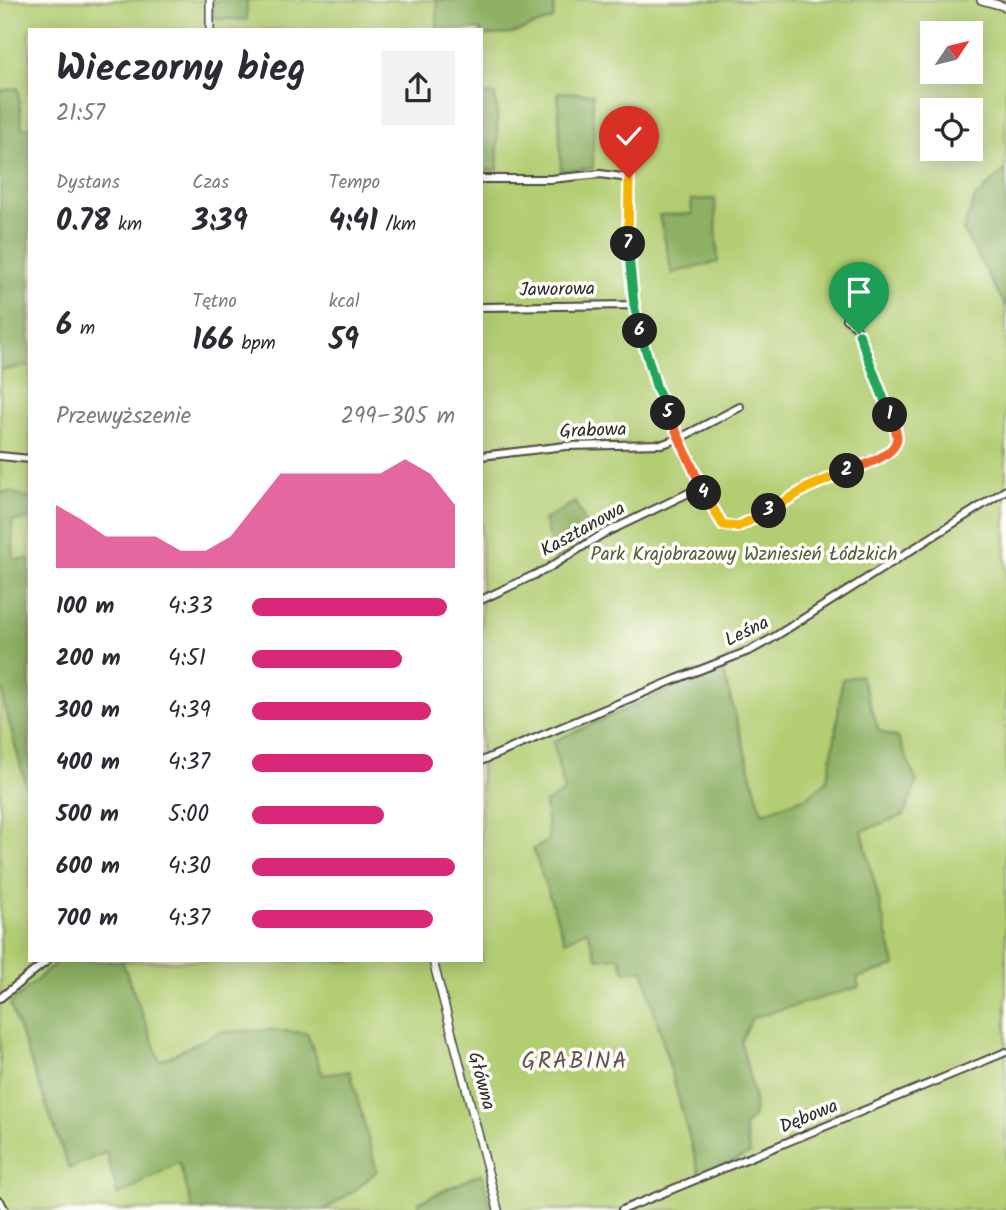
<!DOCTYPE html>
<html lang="pl">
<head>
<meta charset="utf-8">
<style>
	:root { --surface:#fff; --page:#f2f2f3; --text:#2b2b33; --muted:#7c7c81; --accent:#db2777 }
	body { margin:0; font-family:Kalam,sans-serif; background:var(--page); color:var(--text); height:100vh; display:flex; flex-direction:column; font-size:26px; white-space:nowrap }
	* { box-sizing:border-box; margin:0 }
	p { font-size:23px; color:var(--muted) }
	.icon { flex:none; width:38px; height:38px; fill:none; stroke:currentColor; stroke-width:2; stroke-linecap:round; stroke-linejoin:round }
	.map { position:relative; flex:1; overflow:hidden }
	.drawer { position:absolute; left:28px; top:28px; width:455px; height:934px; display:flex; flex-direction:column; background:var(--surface); border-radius:0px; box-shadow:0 4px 18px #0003 }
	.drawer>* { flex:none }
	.needle { width:46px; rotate:55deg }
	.tools { position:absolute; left:920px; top:21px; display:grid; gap:14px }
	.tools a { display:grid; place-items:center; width:63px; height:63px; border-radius:0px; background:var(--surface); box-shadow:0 4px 18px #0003; font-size:35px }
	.pin { position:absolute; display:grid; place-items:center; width:60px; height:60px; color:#fff; margin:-72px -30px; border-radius:50% 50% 50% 0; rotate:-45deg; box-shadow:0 0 7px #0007 }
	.pin .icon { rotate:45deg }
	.km { position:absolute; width:35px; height:35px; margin:-18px; border-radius:50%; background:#222; color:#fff; font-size:19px; line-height:35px; text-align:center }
	.round { display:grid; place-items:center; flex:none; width:74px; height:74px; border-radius:0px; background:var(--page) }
	.headline { display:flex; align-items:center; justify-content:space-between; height:119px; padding:0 28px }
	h1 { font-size:38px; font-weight:700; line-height:52px }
	.figures { display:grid; grid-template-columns:repeat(3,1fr); gap:10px; height:119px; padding:7px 28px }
	.figures div { display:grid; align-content:center }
	.figures b { font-size:30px; font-weight:700 }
	.figures small { font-size:19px; font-weight:400 }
	.figures p { font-size:19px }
	.chart { height:196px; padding:14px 28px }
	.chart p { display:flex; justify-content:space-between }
	.chart svg { width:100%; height:126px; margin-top:7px; fill:var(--accent); opacity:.7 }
	ul { padding:0 28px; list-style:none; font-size:23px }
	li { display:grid; grid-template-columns:112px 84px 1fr; align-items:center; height:52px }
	li i { height:18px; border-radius:9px; background:var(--accent) }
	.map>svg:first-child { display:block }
	.green { fill:#b2cd72; stroke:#6e7c4e; stroke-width:2; fill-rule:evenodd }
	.forest { fill:#8db064; stroke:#5c6e48; stroke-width:2 }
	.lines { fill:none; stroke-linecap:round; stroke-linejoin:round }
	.minor-casing { stroke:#494641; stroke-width:10 }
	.tertiary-casing { stroke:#494641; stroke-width:10 }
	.minor { stroke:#fff; stroke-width:6 }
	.tertiary { stroke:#fff; stroke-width:7 }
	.split-1-casing { stroke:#fff; stroke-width:14 }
	.split-2-casing { stroke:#fff; stroke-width:14 }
	.split-3-casing { stroke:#fff; stroke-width:14 }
	.split-4-casing { stroke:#fff; stroke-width:14 }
	.split-5-casing { stroke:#fff; stroke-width:14 }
	.split-6-casing { stroke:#fff; stroke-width:14 }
	.split-7-casing { stroke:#fff; stroke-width:14 }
	.split-8-casing { stroke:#fff; stroke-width:14 }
	.split-1 { stroke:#22a559; stroke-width:9 }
	.split-2 { stroke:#f0652b; stroke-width:9 }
	.split-3 { stroke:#f5b400; stroke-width:9 }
	.split-4 { stroke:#f5b400; stroke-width:9 }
	.split-5 { stroke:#f0652b; stroke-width:9 }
	.split-6 { stroke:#22a559; stroke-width:9 }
	.split-7 { stroke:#22a559; stroke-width:9 }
	.split-8 { stroke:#f5b400; stroke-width:9 }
	.labels { text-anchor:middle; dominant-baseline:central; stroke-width:7; stroke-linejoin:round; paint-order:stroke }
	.street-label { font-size:19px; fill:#2b2b2b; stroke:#fdfcf7 }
	.park-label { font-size:19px; fill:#545c40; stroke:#fdfcf7 }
	.quarter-label { font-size:23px; letter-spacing:2px; fill:#685251; stroke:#fdfcf7 }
</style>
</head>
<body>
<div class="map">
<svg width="1006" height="1210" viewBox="0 0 1006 1210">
	<rect width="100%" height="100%" fill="#fdfcf7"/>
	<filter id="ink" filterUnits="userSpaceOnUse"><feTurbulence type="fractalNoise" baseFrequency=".0143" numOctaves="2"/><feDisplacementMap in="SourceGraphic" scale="14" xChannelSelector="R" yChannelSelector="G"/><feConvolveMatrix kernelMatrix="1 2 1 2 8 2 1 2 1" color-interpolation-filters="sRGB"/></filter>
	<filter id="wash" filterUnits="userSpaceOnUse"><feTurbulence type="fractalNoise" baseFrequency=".00686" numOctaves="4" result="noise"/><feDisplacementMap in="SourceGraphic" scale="28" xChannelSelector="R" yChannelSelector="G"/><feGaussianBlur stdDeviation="1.57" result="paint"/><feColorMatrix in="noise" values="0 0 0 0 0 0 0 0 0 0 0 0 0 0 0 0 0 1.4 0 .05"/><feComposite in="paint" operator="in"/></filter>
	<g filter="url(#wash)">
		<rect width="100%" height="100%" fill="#f0dcbb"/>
		<!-- green -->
		<path class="green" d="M0,0H1006V1210H5L0,1200ZM30,30H481V961H30ZM933,33H971V72H933ZM933,110H971V149H933Z"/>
		<!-- forest -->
		<path class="forest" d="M213,0H247V20L213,18Z
			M437,0H555L553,19L511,34L481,36V30H437Z
			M18,88L22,128H30V366L0,370V91Z
			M558,92L593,94V168L561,171Z
			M481,94L495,95L497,114L498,170H481Z
			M1006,169V307L963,230L975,198Z
			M715,199L718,262L672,273L659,215L692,214L691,200Z
			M9,492L30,498V519L12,521L14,559H30V801L4,703V691L0,690V493Z
			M575,502L592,536L556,560L544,520Z
			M722,667L762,813L809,796L827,781L836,732L842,679L860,675L879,731L898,738L917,782L904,815L862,831L895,966L857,978L859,987L752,1018L741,1042L755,1100L754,1116L744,1126L750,1154L700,1176L643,970L625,972L619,957L597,959L587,930L565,941L533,849L549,841L545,803L564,792L553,741Z
			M58,961H122L160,1061L219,1032L270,1030L307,1033L323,1075L350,1071L377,1171L359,1187L325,1210H193L179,1162L118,1196L106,1152L69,1169L10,1004Z
			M482,1173L491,1210H419V1202Z"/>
	</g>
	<g filter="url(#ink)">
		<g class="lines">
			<defs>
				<path id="minor" d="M481,179H551L600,174L629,178L628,252L634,305L646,352L657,389L701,487L723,525L737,527L763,515L816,483L885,455C897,446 898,438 894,424L856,326L846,319
					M481,307L634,305
					M0,456L30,459
					M481,456L566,446L663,444L680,438L740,407
					M481,600L547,569L601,535L701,487
					M481,761L674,680L751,650L771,639L1006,490
					M0,998L47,961
					M0,1201L5,1210
					M622,1210L1006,1052"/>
				<path id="tertiary" d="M981,0L1006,7
					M210,30V0
					M433,961L498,1210"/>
			</defs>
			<!-- minor casing -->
			<use href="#minor" class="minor-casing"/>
			<!-- tertiary casing -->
			<use href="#tertiary" class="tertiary-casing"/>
			<!-- minor -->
			<use href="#minor" class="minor"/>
			<!-- tertiary -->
			<use href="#tertiary" class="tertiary"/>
		</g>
	</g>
	<g class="lines" filter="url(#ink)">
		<defs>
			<path id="split-1" d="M859,334L890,415"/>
			<path id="split-2" d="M847,471C862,466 896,456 897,438C897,430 893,422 890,415"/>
			<path id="split-3" d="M769,511L807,488L847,471"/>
			<path id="split-4" d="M704,493L723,525L737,527L769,511"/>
			<path id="split-5" d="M668,413L704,493"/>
			<path id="split-6" d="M640,331L657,389L668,413"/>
			<path id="split-7" d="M628,244L634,305L640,331"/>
			<path id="split-8" d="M628,244L629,178"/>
		</defs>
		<!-- split-1 casing -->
		<use href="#split-1" class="split-1-casing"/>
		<!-- split-2 casing -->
		<use href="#split-2" class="split-2-casing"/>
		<!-- split-3 casing -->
		<use href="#split-3" class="split-3-casing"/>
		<!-- split-4 casing -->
		<use href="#split-4" class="split-4-casing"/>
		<!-- split-5 casing -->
		<use href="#split-5" class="split-5-casing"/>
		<!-- split-6 casing -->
		<use href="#split-6" class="split-6-casing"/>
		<!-- split-7 casing -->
		<use href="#split-7" class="split-7-casing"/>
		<!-- split-8 casing -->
		<use href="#split-8" class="split-8-casing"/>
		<!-- split-1 -->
		<use href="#split-1" class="split-1"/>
		<!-- split-2 -->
		<use href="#split-2" class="split-2"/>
		<!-- split-3 -->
		<use href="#split-3" class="split-3"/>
		<!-- split-4 -->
		<use href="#split-4" class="split-4"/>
		<!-- split-5 -->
		<use href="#split-5" class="split-5"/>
		<!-- split-6 -->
		<use href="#split-6" class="split-6"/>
		<!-- split-7 -->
		<use href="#split-7" class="split-7"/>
		<!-- split-8 -->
		<use href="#split-8" class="split-8"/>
	</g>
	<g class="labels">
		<!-- street labels -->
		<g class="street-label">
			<text transform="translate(557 290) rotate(-1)">Jaworowa</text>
			<text transform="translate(593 431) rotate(-2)">Grabowa</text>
			<text transform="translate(583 530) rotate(-29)">Kasztanowa</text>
			<text transform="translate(747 632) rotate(-26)">Leśna</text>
			<text transform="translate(481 1081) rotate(75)">Główna</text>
			<text transform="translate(809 1117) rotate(-22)">Dębowa</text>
		</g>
		<!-- park labels -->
		<g class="park-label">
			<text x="744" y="555">Park Krajobrazowy Wzniesień Łódzkich</text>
		</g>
		<!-- quarter labels -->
		<g class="quarter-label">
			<text x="575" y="1062">GRABINA</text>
		</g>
	</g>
</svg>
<div class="tools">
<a><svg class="needle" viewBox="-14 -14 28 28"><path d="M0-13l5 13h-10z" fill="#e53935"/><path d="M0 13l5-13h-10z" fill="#7c7c81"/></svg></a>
<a><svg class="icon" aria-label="locate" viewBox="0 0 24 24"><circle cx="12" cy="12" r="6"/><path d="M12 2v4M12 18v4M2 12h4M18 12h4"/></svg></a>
</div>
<div class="pin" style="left:859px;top:334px;background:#1e9e55"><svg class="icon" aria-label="arrive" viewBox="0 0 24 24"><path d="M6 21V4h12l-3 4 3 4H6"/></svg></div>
<div class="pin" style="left:629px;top:178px;background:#d93025"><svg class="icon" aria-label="check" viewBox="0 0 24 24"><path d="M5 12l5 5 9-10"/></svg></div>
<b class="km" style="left:890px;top:415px">1</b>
<b class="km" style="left:847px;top:471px">2</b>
<b class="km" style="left:769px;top:511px">3</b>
<b class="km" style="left:704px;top:493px">4</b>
<b class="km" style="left:668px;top:413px">5</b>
<b class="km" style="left:640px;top:331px">6</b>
<b class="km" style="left:628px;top:244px">7</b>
<section class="drawer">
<div class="headline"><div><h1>Wieczorny bieg</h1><p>21:57</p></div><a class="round"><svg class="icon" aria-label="share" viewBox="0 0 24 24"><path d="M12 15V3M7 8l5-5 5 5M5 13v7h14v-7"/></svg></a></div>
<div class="figures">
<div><p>Dystans</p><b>0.78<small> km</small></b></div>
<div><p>Czas</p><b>3:39</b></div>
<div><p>Tempo</p><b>4:41<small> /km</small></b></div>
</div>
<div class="figures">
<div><b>6<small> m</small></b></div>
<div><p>Tętno</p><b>166<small> bpm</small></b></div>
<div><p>kcal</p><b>59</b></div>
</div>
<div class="chart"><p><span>Przewyższenie</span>299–305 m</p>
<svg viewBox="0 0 160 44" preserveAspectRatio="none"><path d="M0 44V22L10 27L20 33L30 33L40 33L50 38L60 38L70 33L80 22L90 11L100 11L110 11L120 11L130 11L140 6L150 11L160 22V44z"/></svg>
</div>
<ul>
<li><b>100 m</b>4:33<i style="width:96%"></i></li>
<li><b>200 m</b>4:51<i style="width:74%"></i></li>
<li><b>300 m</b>4:39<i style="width:88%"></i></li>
<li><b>400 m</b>4:37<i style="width:89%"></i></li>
<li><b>500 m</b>5:00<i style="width:65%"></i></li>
<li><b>600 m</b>4:30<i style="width:100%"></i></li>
<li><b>700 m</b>4:37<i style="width:89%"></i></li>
</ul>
</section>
</div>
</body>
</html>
